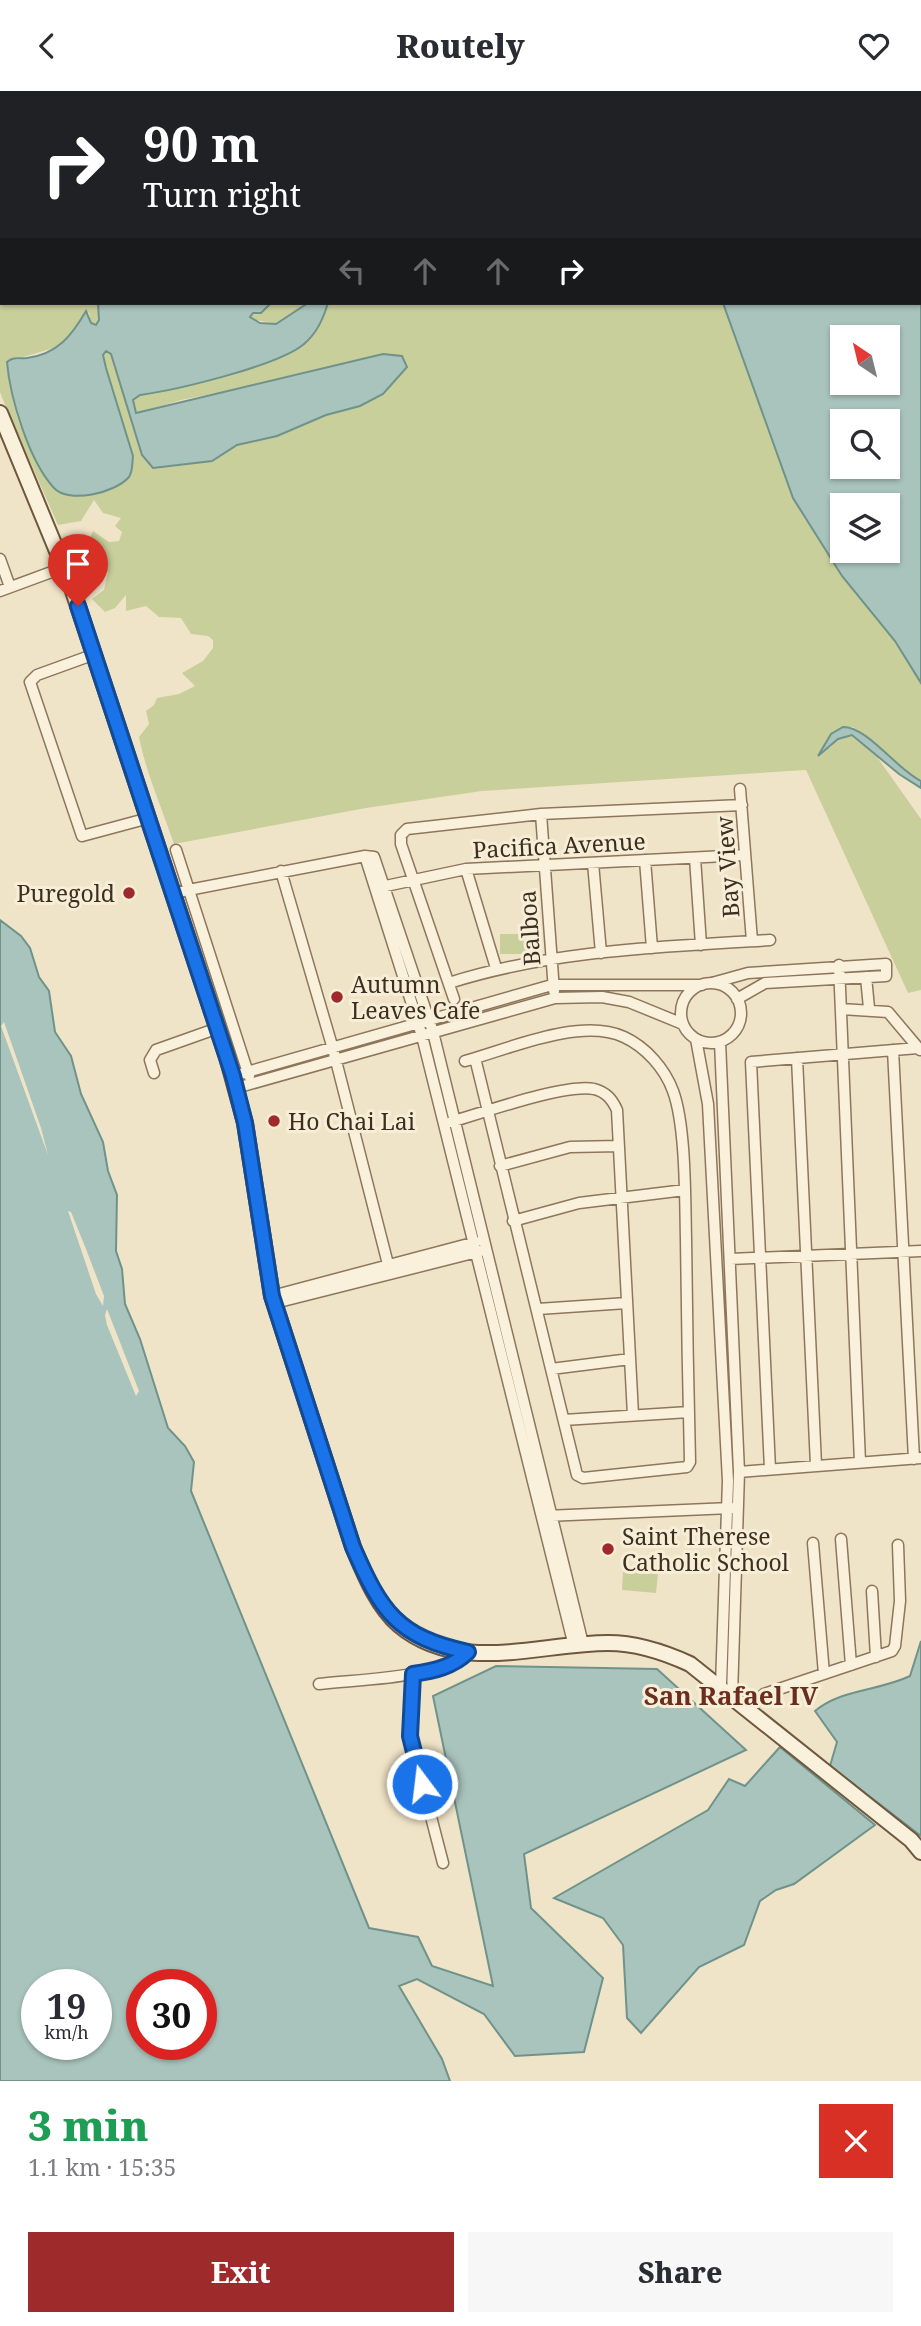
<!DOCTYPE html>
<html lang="en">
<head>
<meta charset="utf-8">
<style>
	body { margin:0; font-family:"Noto Serif",serif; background:#f7f7f7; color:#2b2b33; height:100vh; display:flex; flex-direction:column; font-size:26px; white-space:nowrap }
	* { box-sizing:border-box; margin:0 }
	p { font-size:23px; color:#7c7c81 }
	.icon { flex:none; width:38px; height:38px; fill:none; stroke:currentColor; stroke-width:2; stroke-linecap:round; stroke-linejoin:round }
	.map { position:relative; height:1990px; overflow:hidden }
	.side { display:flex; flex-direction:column; background:#fff; flex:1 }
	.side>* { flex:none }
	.hud { position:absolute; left:0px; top:0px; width:922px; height:214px; box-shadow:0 2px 5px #0004; background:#202124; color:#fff; overflow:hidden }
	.needle { width:46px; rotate:325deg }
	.tools { position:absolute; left:830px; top:234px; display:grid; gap:14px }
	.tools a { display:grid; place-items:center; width:70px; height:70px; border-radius:0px; background:#fff; box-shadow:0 2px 5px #0004; font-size:35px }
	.speed { position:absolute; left:21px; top:1878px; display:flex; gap:14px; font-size:35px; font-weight:700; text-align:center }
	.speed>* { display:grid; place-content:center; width:91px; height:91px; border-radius:50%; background:#fff; box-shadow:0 2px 5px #0004; line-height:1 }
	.speed small { font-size:18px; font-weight:400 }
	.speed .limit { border:10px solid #d22; background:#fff; color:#111 }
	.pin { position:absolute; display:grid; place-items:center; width:60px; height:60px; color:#fff; margin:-72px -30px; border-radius:50% 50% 50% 0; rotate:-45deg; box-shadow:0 0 7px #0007 }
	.pin .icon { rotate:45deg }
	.me { position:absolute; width:77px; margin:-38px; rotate:345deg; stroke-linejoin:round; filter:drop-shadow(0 0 5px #0008) }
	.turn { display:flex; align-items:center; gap:24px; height:147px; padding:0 28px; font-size:32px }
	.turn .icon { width:91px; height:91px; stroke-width:2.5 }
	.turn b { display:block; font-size:49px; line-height:60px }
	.lanes { display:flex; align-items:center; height:66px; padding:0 28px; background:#0003; justify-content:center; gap:35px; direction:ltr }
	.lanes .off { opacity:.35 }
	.round { display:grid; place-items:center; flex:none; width:74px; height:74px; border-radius:0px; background:#f7f7f7 }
	.overview { display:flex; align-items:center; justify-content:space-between; height:119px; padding:0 28px }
	h1 { font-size:42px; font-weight:800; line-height:52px; color:#1e9e55 }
	.primary-button { display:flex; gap:14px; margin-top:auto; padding:14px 28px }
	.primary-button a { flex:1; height:80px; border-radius:0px; background:#9e2a2b; color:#fff; font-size:28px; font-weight:800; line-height:80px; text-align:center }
	.primary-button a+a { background:#f7f7f7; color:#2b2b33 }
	header { display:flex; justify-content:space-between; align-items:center; height:91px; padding:0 28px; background:#fff; font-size:32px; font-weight:800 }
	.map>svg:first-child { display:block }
</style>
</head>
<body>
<header><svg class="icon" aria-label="back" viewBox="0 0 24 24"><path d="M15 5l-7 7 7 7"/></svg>Routely<svg class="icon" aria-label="heart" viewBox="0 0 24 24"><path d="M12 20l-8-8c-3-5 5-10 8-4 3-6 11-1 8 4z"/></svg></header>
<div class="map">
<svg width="921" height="1990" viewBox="0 0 921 1990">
	<rect width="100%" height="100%" fill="#f0e4c8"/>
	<!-- green -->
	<path fill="#c9cf9b" d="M0,117L2,212H98L99,229L96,234L91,232L89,221L67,250L57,256L7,271C9,304 21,349 41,375C49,385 59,394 67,404L98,401L125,389L133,365L106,277L103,264L106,260L111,263L142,364L156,377L212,370L237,354L277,345L327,324L360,315L383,303L407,277V273L313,279L274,291L181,309L139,322L134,318L133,309L140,304L240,280L287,263L302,255L322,231L328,212H723L793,407L842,485L895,550L921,592V690L900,678L853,636L836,639L824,653L830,657L838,648L852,643L875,663L921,728V899L908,902L806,679L482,700L366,717L174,753C162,717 146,682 139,646L149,633L146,620L154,614L157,607L179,603L195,595L182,582L203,570L213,557V549L208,545L191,543L181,527L159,526L146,515L126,520V504L115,517L105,521L92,508L104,499L108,481L97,478L75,480L69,465L88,452L93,440L109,451L119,450L122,441L115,435L121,427L103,422L94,409L81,430L58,434L3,309L0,301Z
		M271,212H308L276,233L252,228L251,223L261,222Z
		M500,843H532V863H500Z
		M623,1481L658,1483L656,1502L622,1499Z"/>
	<!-- water -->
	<path fill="#a9c4bc" stroke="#6f938a" stroke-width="2" fill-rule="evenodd" d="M542,0H921V592L895,550L842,485L793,407L723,212H920V2ZM842,247H887V292H842ZM842,331H887V376H842ZM842,415H887V460H842Z
		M98,212H271L261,222H253L250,226L260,232L276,233L308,212H328C323,228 317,242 304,253C278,275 176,299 140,304L133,309L136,322L383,263L402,265L407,276L383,303L360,315L326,324L277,345L237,354L212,370L153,377L142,364L111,263L106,260L103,264L106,277L133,365C132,373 133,380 129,386C115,402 69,413 54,397C29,370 10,307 7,271C14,265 19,268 27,267C58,263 72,244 86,220L91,232L96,234L99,229Z
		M843,636C868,636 896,678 921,690V697L899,683L852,644L838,648L818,665L831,643Z
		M0,829L21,845L30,857L39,886L49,900L55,941L71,965L81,1003L103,1051L108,1080L117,1104L116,1160L122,1178L125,1213L140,1248L168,1337L185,1355L194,1371L191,1400L369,1837L418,1846L432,1875L493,1895L433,1605L496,1575L657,1578L746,1659L524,1763L531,1817L603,1887L584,1961L515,1965L484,1923L417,1888L399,1895L442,1968L450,1990H0ZM37,1894H96V1953H37ZM142,1894H201V1953H142Z
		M921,1550V1745L830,1675L837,1651L815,1620C841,1598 879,1600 910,1585Z
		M780,1656L875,1734L794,1793L776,1799L760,1810L744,1854L699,1876L641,1942L627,1927L623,1854L603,1827L554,1807L708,1719L729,1688L745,1695Z"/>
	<!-- pier -->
	<path fill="#f0e4c8" d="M4,931L41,1037L48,1064L1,935Z
		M68,1120L71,1121L86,1158L104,1205L103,1215L96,1203Z
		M107,1218L139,1300L136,1305L107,1234L105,1224Z"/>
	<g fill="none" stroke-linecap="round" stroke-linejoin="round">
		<defs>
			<path id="minor" d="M0,468L10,496
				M0,500L65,476
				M95,563L37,584L30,591L82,745L149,727
				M740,698L752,850
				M541,723L554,900
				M176,759L249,985
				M365,765L422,945L574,1555
				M695,767L701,854
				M645,769L652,857
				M593,772L601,862
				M466,778L496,877
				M281,780L333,958L390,1181
				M381,796L466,778L745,764
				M173,802L365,765L374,766L433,941L583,1553
				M839,874L860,1371
				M866,886L869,917
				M449,892C553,859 661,856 770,849
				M712,892L748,882L886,873V885L765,892L737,908
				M681 922a30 30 0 1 1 60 0a30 30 0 1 1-60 0Z
				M454,908L401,753V744L407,738L541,723L742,714
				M841,918L888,921L920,959
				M696,948L708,1013L728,1390L721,1595
				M720,951L739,1381L732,1605
				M893,959L914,1368
				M797,967L816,1374
				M465,970C509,958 580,926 624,946C646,956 665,978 673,1000C686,1035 685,1109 686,1148C687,1222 688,1297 690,1371L687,1376L583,1387L577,1384L475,967
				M154,982L150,969L156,959L218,937
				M233,985L552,894H702
				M236,997L555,907L602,906L629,911L683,933
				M451,1031C482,1022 566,992 594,998C606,1001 612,1008 617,1019L633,1324
				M500,1075L570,1056L619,1055
				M513,1130L579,1112L685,1099
				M730,1168L921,1160
				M272,1205L476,1151
				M275,1212L481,1160
				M538,1218L627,1212
				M551,1278L630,1268
				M564,1329L689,1321
				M770,1378L751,971L918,957
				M739,1381L921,1367
				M546,1425L731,1417
				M841,1448L851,1574
				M813,1452L824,1583
				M872,1500L876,1566
				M413,1583L410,1645L443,1772
				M319,1593C358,1588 441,1588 468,1561
				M749,1618L764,1603L892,1560L895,1555L900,1510L898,1454"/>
			<path id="secondary" d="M0,322L71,494L227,966L245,1032L272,1205L353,1456C364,1482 377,1515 399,1534C458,1584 540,1552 608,1552C636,1552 664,1561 690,1573L911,1749L921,1761"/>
		</defs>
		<!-- minor casing -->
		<use href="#minor" stroke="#8d765c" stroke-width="13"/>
		<!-- secondary casing -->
		<use href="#secondary" stroke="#6f573f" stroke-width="18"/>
		<!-- minor -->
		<use href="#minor" stroke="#faf1dc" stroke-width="10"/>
		<!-- secondary -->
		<use href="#secondary" stroke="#faf1dc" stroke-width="14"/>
	</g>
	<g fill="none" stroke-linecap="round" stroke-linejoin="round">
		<defs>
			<path id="route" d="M78,515L233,985L245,1032L272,1205L353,1456C381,1520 397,1546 468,1561C453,1576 433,1580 413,1583L410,1645L422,1693"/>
		</defs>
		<!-- route casing -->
		<use href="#route" stroke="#114b97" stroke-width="18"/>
		<!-- route -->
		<use href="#route" stroke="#1a73e8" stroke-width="12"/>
	</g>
	<!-- markers -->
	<g fill="#9e2a2b" stroke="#f7eed8" stroke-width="2.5">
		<circle cx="129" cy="802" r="7"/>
		<circle cx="337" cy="906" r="7"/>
		<circle cx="274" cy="1030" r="7"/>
		<circle cx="608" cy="1458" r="7"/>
	</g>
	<g text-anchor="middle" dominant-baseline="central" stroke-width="6" stroke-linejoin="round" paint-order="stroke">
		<!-- street labels -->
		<g font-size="23" fill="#3d2e20" stroke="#f7eed8">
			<text transform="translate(559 754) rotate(-3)">Pacifica Avenue</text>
			<text transform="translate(727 776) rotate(-94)">Bay View</text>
			<text transform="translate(529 837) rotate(-94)">Balboa</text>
		</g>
		<!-- poi labels -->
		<g font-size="23" fill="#3d2e20" stroke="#f7eed8" text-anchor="start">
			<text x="115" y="802" text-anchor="end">Puregold</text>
			<text x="351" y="893">Autumn<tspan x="351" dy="26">Leaves Cafe</tspan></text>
			<text x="288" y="1030">Ho Chai Lai</text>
			<text x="622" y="1445">Saint Therese<tspan x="622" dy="26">Catholic School</tspan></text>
		</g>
		<!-- quarter labels -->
		<g font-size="26" font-weight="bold" fill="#6b2e1e" stroke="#f7eed8">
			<text x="731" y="1604">San Rafael IV</text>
		</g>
	</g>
</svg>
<div class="tools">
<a><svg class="needle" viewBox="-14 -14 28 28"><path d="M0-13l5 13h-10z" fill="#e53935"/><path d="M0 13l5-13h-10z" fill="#7c7c81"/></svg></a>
<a><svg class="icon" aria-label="search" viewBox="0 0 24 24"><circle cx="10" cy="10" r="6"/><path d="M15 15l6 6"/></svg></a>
<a><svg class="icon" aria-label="layers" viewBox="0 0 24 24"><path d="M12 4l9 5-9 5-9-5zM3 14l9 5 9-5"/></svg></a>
</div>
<div class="speed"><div>19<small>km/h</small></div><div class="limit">30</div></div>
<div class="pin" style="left:78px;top:515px;background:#d93025"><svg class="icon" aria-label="arrive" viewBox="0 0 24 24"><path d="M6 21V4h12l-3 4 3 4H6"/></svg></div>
<svg class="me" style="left:422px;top:1693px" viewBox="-20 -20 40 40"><circle r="17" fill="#1a73e8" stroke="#fff" stroke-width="3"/><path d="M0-11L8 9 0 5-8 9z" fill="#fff"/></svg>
<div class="hud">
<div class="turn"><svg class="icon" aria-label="right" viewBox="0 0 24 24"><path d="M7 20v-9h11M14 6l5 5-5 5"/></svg><div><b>90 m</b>Turn right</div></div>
<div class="lanes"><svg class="icon off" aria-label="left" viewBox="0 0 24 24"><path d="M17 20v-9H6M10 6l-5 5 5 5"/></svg><svg class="icon off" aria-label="ahead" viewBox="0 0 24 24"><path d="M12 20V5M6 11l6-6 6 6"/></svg><svg class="icon off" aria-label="ahead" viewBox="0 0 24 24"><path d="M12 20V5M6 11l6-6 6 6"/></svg><svg class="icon" aria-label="right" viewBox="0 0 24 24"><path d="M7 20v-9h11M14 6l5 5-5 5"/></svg></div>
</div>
</div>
<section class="side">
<div class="overview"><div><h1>3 min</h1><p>1.1 km · 15:35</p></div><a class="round" style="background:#d93025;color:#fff"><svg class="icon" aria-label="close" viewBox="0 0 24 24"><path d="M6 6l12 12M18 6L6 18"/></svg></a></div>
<div class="primary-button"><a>Exit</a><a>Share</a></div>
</section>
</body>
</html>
